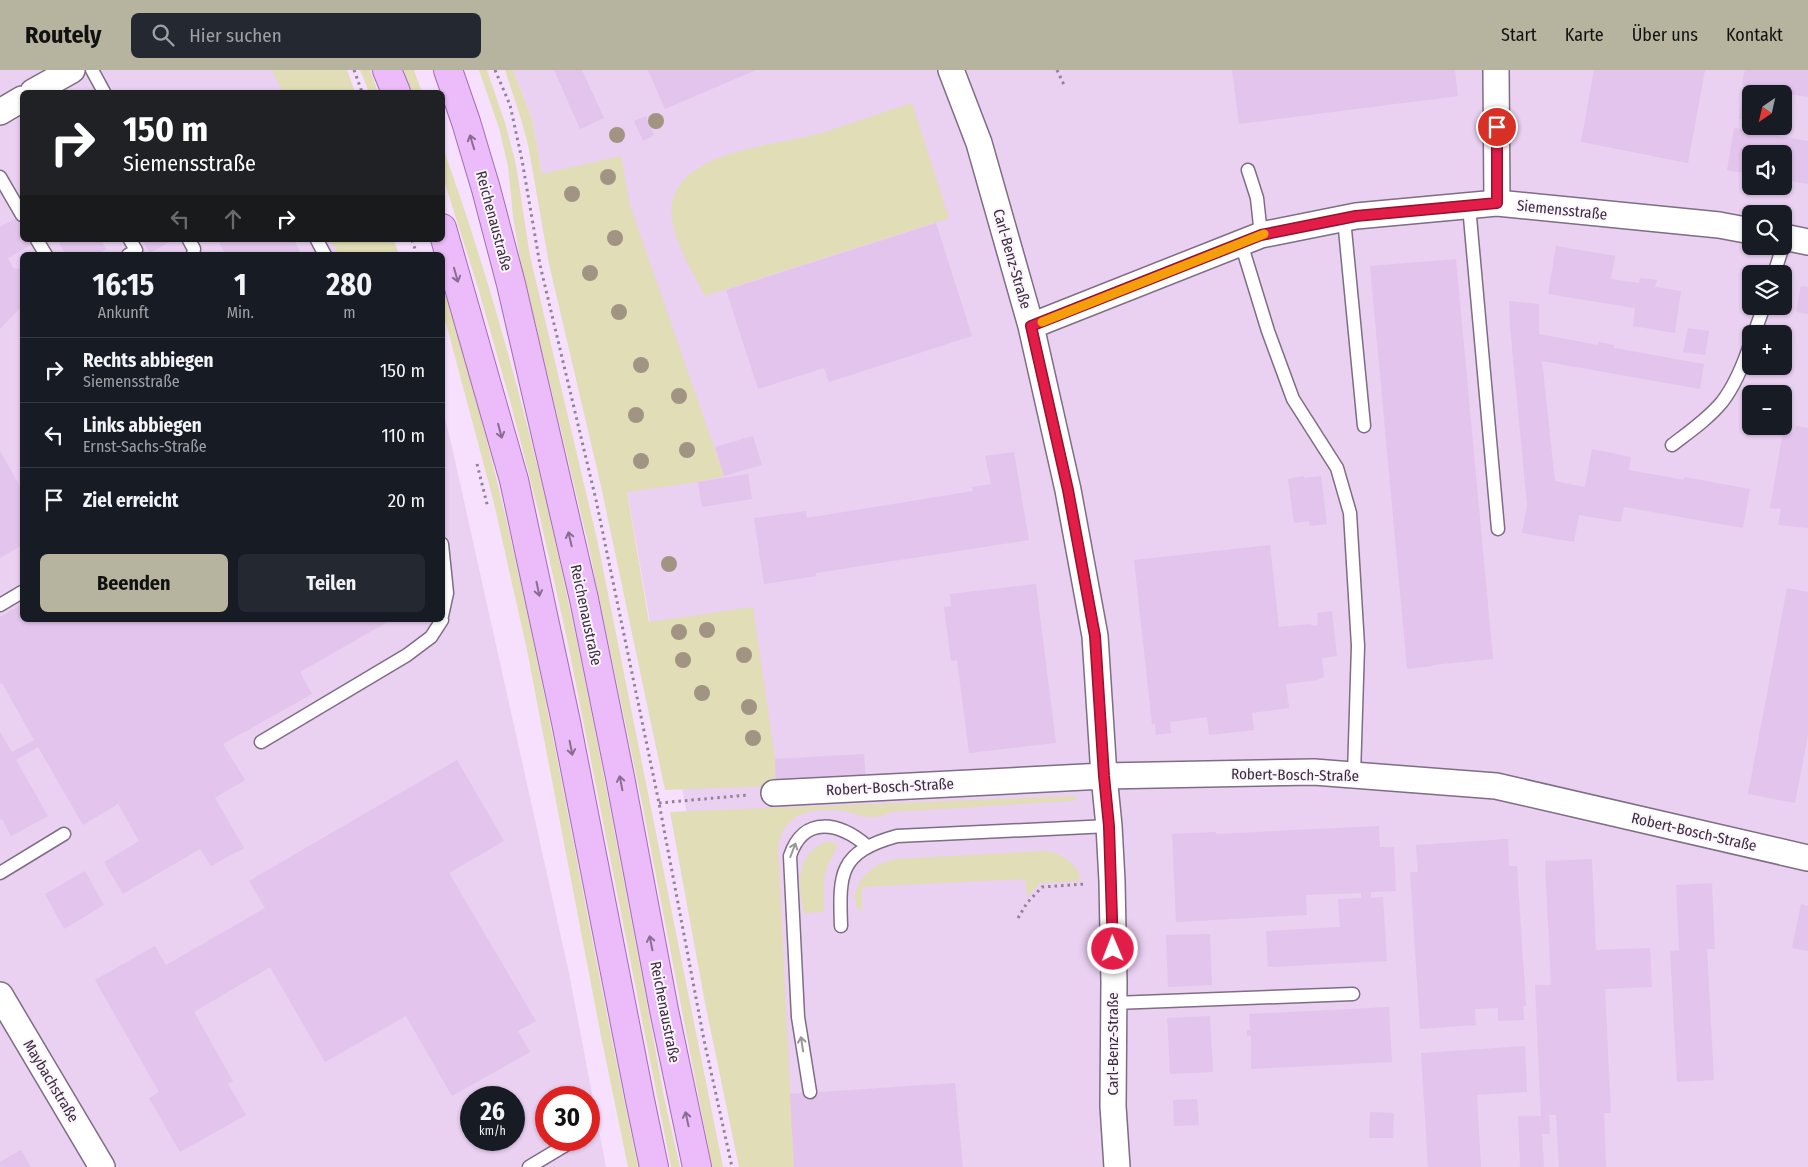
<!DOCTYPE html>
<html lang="de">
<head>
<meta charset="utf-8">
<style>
	body { margin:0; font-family:"Fira Sans Condensed",sans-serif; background:#242831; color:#f1f3f6; height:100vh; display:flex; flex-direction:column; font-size:19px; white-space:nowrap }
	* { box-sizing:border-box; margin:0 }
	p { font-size:16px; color:#9ea1a6 }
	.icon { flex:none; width:28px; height:28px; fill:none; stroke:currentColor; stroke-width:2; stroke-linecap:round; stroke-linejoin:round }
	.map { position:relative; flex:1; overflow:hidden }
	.sheet { position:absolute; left:20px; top:182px; width:425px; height:370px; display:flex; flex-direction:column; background:#171b24; border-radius:8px; box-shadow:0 1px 4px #0004 }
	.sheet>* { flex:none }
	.guide { position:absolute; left:20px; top:20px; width:425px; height:152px; border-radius:8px; box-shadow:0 1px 4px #0004; background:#202124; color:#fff; overflow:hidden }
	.needle { width:32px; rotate:214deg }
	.fabs { position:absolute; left:1742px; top:15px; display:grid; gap:10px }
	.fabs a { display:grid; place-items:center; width:50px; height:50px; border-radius:8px; background:#171b24; box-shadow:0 1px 4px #0004; font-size:25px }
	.speed { position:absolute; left:460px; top:1016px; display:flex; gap:10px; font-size:25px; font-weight:700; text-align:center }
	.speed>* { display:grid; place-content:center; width:65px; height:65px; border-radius:50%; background:#171b24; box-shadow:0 1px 4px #0004; line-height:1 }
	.speed small { font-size:12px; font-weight:400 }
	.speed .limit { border:8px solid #d22; background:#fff; color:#111 }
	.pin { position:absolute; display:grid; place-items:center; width:42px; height:42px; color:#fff; margin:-21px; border:2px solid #fff; border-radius:50%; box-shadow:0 1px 5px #0007 }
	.me { position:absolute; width:55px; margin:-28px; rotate:359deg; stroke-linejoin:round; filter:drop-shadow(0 0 4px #0008) }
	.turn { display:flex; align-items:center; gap:18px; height:105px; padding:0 20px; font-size:22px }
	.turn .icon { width:65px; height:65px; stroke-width:2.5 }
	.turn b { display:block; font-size:35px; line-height:42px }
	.lanes { display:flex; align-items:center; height:48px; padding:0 20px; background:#0003; justify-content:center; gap:25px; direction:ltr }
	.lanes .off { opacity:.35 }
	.eta { display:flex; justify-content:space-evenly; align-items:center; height:85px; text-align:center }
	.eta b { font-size:30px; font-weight:700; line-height:35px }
	.primary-button { display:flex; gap:10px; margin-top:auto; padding:10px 20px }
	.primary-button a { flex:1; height:58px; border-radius:8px; background:#b6b49e; color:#111; font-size:20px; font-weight:700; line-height:58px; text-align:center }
	.primary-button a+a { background:#242831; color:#f1f3f6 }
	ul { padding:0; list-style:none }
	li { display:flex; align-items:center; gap:15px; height:65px; padding:0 20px; border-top:1px solid #363941 }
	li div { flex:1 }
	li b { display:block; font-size:19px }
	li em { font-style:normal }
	header { display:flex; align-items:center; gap:30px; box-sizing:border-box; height:70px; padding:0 25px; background:#b6b49e; color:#111 }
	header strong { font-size:24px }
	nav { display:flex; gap:28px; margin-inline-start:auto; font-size:18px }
	.search { width:350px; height:45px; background:#242831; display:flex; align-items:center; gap:12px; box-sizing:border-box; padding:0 18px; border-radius:8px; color:#9ea1a6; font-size:19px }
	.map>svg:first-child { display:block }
</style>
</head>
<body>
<header>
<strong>Routely</strong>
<div class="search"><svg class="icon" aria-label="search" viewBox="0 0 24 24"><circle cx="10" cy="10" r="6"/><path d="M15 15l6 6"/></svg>Hier suchen</div>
<nav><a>Start</a><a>Karte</a><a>Über uns</a><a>Kontakt</a></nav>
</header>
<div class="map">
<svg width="1808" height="1097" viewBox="0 0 1808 1097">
	<rect width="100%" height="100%" fill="#f6e0fd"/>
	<!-- built -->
	<path fill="#ead0f1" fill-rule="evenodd" d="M0,0H329L338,22H22V170H392L396,185H22V550H442L443,341L450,368L569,903L606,1097H0ZM471,1028H514V1070H471ZM546,1028H589V1070H546Z
		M513,0H1808V1097H756L747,1056L650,552L627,421L542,104L532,49ZM1751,24H1784V56H1751ZM1751,84H1784V116H1751ZM1751,144H1784V176H1751ZM1751,204H1784V236H1751ZM1751,264H1784V296H1751ZM1751,324H1784V356H1751Z"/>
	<!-- green -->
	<path fill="#e1ddb6" d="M272,0H347L355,22H283Z
		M360,0H370L378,22H369Z
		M403,0H414L422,22H412Z
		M479,0H487L506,56L516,95L530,186L597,469L723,1097H712L642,733L587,469L520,189L513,146L508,96L499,58Z
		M505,0H513L532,49L542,104L621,86L630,135L724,406L698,412L627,422L649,552L753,537L775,689L776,716L665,720L601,416L549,194L528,75L521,49Z
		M912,33L949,148L705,226C692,201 668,163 672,134C681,80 773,76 814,65C847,56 879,43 912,33Z
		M443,78C519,289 566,509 608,728C627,828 646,927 664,1027L680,1097H671L568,574L540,447L510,331L479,221L443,107Z
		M331,170H394L399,185H339Z
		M442,214C490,364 523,519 554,673C582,814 608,956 638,1097H628L601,966L527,580L493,429L443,242Z
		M1076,726L1077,729L1069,731L891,742C868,754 859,742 838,740C807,738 782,745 778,779L794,1097H739L705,933L670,742Z
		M826,772H832L838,775L829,792L824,807V842L804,843C797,817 796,783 826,772Z
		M1046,781C1059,783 1071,790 1079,802V811L1040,813L1027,827L1025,809L862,817V840H859C847,823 864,802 880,794C885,792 890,791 895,789Z"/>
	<!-- building -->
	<path fill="#e3c4ec" d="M554,0H582L604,48L580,59Z
		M648,0H756L665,39Z
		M1232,0H1455L1458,26L1239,54Z
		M1594,0H1705L1688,93L1581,72Z
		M1745,0H1808V27L1771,21V24H1751V52L1739,49L1744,16L1742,15Z
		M646,46L654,65L643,71L634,51Z
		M1734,58L1808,71V114L1784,110V84H1751V104L1727,100Z
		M22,145V170H40L8,188L13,198L22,199V236L0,259V157Z
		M936,153L972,266L829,312L824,298L758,319L726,220Z
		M58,170H101L106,179L96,185H66Z
		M142,170H173L150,183Z
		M218,170H294L300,181L297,183L298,185H226Z
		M1556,176L1615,186L1611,209L1639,213L1640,208L1657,210L1655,217L1681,221L1675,263L1633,256L1635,238L1548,224Z
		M1456,189L1493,589L1432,595V596L1407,599L1370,196Z
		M1801,216L1808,217V244L1796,242Z
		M1509,231L1539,234V264L1598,275L1599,272L1614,275V278L1704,294L1700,319L1542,291L1555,411L1585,417L1592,379L1631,387L1629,400L1684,410V407L1750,419L1743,458L1624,437L1621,452L1579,445L1574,472L1522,463L1527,435L1510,256Z
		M1688,258L1709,261L1705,285L1683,282Z
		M1796,356L1808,358V458L1778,455L1781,439L1770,438L1783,361L1794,363Z
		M753,366L762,395L724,406L715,377Z
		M0,381L22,420V475L0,488Z
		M1014,382L1029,470L854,497L816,503V506L764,514L754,448L806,441L807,448L973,421L972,417L991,414L985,386Z
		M748,404L752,429L702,437L698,412Z
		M1304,406V408L1321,406L1327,454L1310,456L1309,451L1294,453L1288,409Z
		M1270,475L1279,557L1311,554L1312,556L1318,555L1317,543L1332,541L1337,586L1322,588L1324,607L1318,609V610L1286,614L1289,638L1252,643L1254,660L1209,665L1207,647L1170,652L1171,663L1156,665L1155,654H1152L1134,490Z
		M1036,514L1056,673L969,683L957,590L951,591L944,537L951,536L950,524Z
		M1787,518L1808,522V665L1795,733L1748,724Z
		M22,534V550H391L300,602L312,624L223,674L245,710L215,728L244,778L211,796L200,779L123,824L104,792L139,771L118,734L83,755L38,677L16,690L48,746L11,766L2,749L0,750V662L12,682L34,670L2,613L0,614V547Z
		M864,684L866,710L776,714L775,689Z
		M457,690L504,771L449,803L536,951L518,961L530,982L452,1026L406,946L325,992L270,897L194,942L233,1011L228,1014L246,1045L180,1082L149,1028L159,1022L95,910L155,876L166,895L265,838L249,811Z
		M1379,756L1380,777H1394L1396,821L1371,822V828L1383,827L1387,891L1268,897L1266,861L1340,857L1338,829L1361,828V823L1306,825L1307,845L1176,852L1172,764L1216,762V764Z
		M1508,769L1509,796H1517L1526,936H1523L1524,950L1498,951V938L1475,939L1476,955L1420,959L1410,802H1418L1416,775Z
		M1592,789L1596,880L1650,878L1652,917L1605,919L1611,1043H1604L1606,1097H1559L1556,1045H1549L1550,1064H1542L1544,1097H1520L1518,1046H1541L1535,915H1551L1545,791Z
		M85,801L104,835L64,859L45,824Z
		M1712,813L1715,879H1707L1714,1010L1677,1012L1670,881L1679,880L1676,815Z
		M1801,834L1808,836V881L1792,878Z
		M1210,864L1212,915L1168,917L1166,865Z
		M1389,937L1392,992L1251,999V966H1247V960H1250L1249,944Z
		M1210,946L1213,1002L1170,1004L1167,948Z
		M1525,976L1527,1022L1477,1025L1481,1097H1428L1421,983Z
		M955,1013L963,1097H794L790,1024Z
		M1197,1029L1199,1055L1174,1056L1173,1030Z
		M1370,1042L1394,1043L1393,1068H1369Z
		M21,1080L31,1097H0V1092Z"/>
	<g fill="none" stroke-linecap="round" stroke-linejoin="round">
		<defs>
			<path id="service" d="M92,0L104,22
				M1248,100L1257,128L1261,165
				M0,107L22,145
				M1469,136L1498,459
				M1344,149L1364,356
				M37,170L46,185
				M189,170L194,179L193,185
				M317,170L325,185
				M1241,173L1268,261L1293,329L1337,398L1350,443L1358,576L1354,705
				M128,185L136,180L130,170
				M1774,204L1783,176
				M1754,264L1764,236
				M1672,375C1689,362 1708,349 1722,332C1736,314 1744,293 1751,272
				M442,474L447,523L442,546
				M0,535L22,522
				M261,672L407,585L431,567L442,550
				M0,803L64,764
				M841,856C839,803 839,782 897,766L1109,756
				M1114,933L1353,924
				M810,1022L798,947L790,786C804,744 840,753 867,776
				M529,1097L574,1070"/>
			<path id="minor" d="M951,0L979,73L1031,256L1068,420L1095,566L1104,706L1109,756L1112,811L1114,913L1113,1036L1117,1097
				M1496,0L1497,133
				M33,22L72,0
				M0,42L22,29
				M1784,167L1808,172
				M1031,256L1261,165L1356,146L1497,133L1719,155L1751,161
				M774,723L1104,706L1314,702L1496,716L1808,788
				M0,925L102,1097"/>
			<path id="primary" d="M387,0L396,22
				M448,0L466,52L486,119L511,214L584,529L620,707L664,940L697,1097
				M442,158L514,410L566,652L640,1030L654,1097"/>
		</defs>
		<!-- service casing -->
		<use href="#service" stroke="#7f6c85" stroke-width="15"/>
		<!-- minor casing -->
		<use href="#minor" stroke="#7f6c85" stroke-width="28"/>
		<!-- primary casing -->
		<use href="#primary" stroke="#a46cb4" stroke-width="30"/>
		<!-- path -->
		<path stroke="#918296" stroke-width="3" stroke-dasharray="2.5 4" stroke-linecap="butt" d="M354,0L362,22
			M495,0L510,35L522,90L540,195L596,430L659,733L704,970L732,1097
			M1057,0L1065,17
			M412,170L417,185
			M477,394L488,438
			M659,733L748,725
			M1018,848L1027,833L1042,817L1085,814"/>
		<!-- service -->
		<use href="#service" stroke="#fff" stroke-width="12"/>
		<!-- minor -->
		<use href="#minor" stroke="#fff" stroke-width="25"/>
		<!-- primary -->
		<use href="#primary" stroke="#ecbbfa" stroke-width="28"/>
	</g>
	<!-- trees -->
	<g fill="#a19482">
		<circle cx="656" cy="51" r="8"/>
		<circle cx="617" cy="65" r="8"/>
		<circle cx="608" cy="107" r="8"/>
		<circle cx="572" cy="124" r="8"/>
		<circle cx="615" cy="168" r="8"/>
		<circle cx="590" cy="203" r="8"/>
		<circle cx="619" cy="242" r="8"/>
		<circle cx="641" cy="295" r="8"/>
		<circle cx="679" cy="326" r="8"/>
		<circle cx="636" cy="345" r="8"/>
		<circle cx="687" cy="380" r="8"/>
		<circle cx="641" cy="391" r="8"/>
		<circle cx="669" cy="494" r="8"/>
		<circle cx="707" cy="560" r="8"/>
		<circle cx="679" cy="562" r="8"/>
		<circle cx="744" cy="585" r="8"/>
		<circle cx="683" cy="590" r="8"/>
		<circle cx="702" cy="623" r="8"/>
		<circle cx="749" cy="637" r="8"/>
		<circle cx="753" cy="668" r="8"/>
	</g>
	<!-- one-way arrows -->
	<defs><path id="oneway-shaft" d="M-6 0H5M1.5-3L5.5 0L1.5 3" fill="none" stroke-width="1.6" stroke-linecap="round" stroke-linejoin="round" transform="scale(1.25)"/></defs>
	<g stroke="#886d90">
		<use href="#oneway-shaft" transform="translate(472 72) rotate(-107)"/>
		<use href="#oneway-shaft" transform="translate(456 205) rotate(74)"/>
		<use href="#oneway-shaft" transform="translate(500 361) rotate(75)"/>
		<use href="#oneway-shaft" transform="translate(570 469) rotate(-103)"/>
		<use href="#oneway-shaft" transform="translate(538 519) rotate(78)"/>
		<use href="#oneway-shaft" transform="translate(571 678) rotate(79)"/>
		<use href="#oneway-shaft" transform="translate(621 713) rotate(-101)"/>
		<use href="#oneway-shaft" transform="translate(651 873) rotate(-101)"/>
		<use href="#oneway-shaft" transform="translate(687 1049) rotate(-102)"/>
	</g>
	<g stroke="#9a969c">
		<use href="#oneway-shaft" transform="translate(793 780) rotate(-69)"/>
		<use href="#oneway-shaft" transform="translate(802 974) rotate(-99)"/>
	</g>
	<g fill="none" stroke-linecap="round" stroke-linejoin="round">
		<defs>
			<path id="route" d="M1113,879L1109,756L1104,706L1095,566L1068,420L1031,256L1261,165L1356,146L1497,133V57"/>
		</defs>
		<!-- route casing -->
		<use href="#route" stroke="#92132f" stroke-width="12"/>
		<!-- route -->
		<use href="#route" stroke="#e11d48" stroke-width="9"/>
		<!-- slow -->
		<path stroke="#f59e0b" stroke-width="9" d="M1042,252L1264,164"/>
	</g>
	<g text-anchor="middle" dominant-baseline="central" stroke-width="4" stroke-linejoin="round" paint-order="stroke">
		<!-- street labels -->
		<g font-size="15" fill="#362e39" stroke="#fcf3fe">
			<text transform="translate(1562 140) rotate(6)">Siemensstraße</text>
			<text transform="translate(494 151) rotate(75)">Reichenaustraße</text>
			<text transform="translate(1012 189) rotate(74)">Carl-Benz-Straße</text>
			<text transform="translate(586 545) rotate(78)">Reichenaustraße</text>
			<text transform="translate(1295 705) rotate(1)">Robert-Bosch-Straße</text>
			<text transform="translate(890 717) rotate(-3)">Robert-Bosch-Straße</text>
			<text transform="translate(1694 762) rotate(13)">Robert-Bosch-Straße</text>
			<text transform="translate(665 942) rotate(79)">Reichenaustraße</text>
			<text transform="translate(1113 974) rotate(-90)">Carl-Benz-Straße</text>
			<text transform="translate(51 1011) rotate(59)">Maybachstraße</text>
		</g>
	</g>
</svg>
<div class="fabs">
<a><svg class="needle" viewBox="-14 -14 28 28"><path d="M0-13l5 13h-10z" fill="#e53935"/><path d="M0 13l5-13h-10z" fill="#9ea1a6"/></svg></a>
<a><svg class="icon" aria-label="sound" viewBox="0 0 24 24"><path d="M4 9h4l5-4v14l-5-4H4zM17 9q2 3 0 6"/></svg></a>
<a><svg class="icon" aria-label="search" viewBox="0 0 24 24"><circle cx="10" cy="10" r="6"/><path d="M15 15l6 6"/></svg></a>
<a><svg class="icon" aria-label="layers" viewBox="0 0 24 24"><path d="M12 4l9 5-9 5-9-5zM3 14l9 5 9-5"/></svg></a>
<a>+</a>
<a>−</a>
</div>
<div class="speed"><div>26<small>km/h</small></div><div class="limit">30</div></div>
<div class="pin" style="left:1497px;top:57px;background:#d93025"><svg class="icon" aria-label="arrive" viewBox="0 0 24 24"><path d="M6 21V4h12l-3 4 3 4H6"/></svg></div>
<svg class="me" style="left:1113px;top:879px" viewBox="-20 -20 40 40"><circle r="17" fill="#e11d48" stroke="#fff" stroke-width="3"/><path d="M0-11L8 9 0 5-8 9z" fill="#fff"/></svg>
<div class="guide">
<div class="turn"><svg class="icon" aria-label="right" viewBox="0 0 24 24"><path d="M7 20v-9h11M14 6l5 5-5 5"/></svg><div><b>150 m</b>Siemensstraße</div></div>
<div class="lanes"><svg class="icon off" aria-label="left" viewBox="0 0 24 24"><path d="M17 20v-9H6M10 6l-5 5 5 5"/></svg><svg class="icon off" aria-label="ahead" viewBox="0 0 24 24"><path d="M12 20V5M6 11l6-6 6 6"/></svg><svg class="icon" aria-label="right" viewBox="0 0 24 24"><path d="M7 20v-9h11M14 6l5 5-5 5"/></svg></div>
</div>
<section class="sheet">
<div class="eta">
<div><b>16:15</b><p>Ankunft</p></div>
<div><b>1</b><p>Min.</p></div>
<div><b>280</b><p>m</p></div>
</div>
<ul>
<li><svg class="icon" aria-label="right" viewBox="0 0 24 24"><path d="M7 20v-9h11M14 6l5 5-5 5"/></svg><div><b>Rechts abbiegen</b><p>Siemensstraße</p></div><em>150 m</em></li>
<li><svg class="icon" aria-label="left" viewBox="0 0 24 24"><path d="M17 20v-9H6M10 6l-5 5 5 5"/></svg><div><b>Links abbiegen</b><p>Ernst-Sachs-Straße</p></div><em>110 m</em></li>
<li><svg class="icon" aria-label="arrive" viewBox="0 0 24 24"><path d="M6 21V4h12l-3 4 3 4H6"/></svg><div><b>Ziel erreicht</b></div><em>20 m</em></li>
</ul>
<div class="primary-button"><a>Beenden</a><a>Teilen</a></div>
</section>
</div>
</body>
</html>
